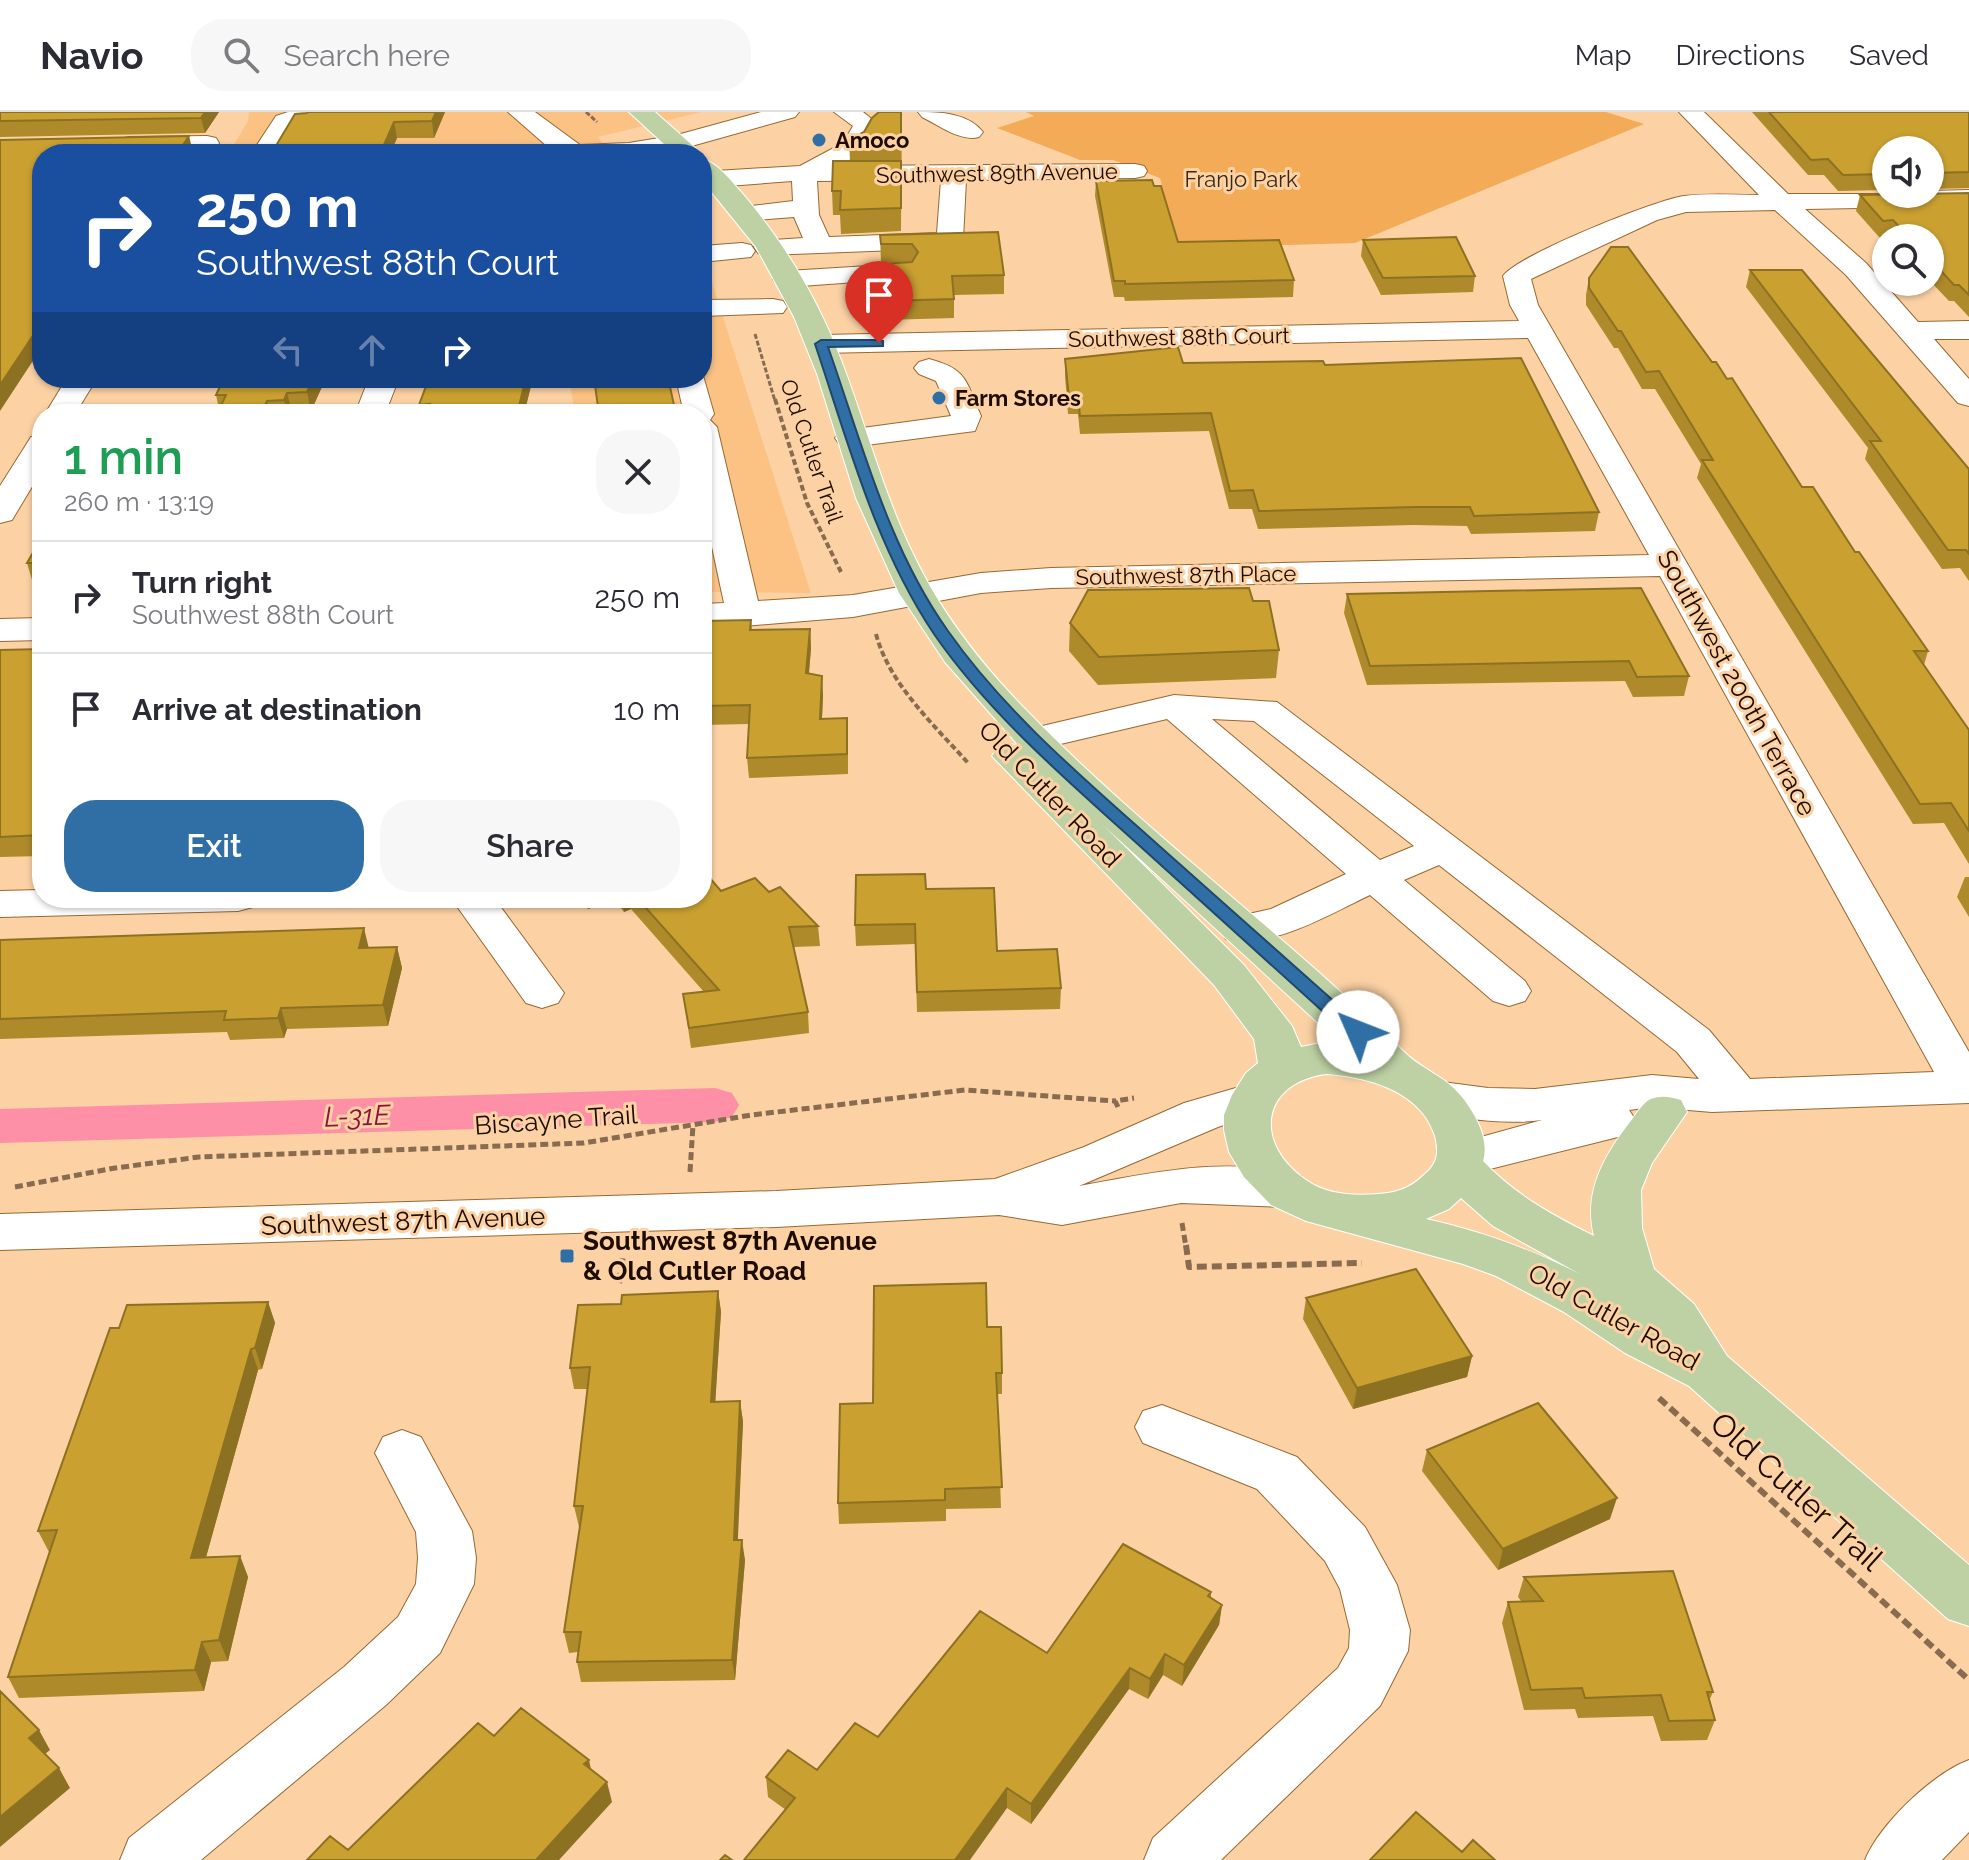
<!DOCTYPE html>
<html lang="en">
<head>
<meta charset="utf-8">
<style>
	body { margin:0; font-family:Raleway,sans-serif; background:#f7f7f7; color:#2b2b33; height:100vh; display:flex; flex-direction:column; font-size:30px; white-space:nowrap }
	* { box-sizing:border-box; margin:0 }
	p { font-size:26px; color:#7c7c81 }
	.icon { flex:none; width:44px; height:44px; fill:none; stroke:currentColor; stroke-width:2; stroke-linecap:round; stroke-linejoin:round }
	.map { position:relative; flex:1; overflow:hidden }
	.side { position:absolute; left:32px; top:292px; width:680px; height:504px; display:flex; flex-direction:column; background:#fff; border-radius:32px; box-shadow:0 2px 6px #0004 }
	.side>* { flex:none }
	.guide { position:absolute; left:32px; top:32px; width:680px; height:244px; border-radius:32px; box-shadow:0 2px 6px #0004; background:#1a4fa0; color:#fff; overflow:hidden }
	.fabs { position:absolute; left:1872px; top:24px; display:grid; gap:16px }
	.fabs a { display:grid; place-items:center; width:72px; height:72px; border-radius:50%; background:#fff; box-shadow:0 2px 6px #0004; font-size:40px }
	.pin { position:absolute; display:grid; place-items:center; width:68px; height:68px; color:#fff; margin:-82px -34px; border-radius:50% 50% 50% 0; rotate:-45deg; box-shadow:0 0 8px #0007 }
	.pin .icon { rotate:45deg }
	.me { position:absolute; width:88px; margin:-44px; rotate:314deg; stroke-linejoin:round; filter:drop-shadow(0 0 6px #0008) }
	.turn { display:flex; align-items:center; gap:28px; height:168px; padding:0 32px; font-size:36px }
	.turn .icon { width:104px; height:104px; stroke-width:2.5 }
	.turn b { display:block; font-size:56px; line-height:68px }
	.lanes { display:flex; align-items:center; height:76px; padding:0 32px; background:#0003; justify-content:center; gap:40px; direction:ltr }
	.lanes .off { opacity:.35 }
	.round { display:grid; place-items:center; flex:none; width:84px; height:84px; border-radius:32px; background:#f7f7f7 }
	.summary { display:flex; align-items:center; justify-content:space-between; height:136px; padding:0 32px }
	h1 { font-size:48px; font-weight:600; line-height:60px; color:#1e9e55 }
	.primary-button { display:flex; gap:16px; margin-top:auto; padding:16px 32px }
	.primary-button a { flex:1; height:92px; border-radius:32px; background:#306fa6; color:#fff; font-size:32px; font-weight:600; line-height:92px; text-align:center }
	.primary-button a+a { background:#f7f7f7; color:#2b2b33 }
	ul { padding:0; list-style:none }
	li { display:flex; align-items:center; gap:24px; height:112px; padding:0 32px; border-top:2px solid #e1e1e2 }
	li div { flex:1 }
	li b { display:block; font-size:30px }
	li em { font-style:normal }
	header { display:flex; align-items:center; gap:48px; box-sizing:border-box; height:112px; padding:0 40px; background:#fff; border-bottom:2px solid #e1e1e2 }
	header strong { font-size:38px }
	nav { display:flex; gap:44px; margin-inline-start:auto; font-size:28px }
	.search { width:560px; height:72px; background:#f7f7f7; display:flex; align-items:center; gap:20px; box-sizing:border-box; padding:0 28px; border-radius:32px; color:#7c7c81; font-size:30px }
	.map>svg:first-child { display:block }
</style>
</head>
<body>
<header>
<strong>Navio</strong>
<div class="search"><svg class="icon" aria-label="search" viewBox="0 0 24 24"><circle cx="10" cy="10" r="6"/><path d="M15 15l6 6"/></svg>Search here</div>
<nav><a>Map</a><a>Directions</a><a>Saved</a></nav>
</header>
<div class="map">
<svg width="1969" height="1748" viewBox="0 0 1969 1748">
	<rect width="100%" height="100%" fill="#fcd2a5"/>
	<!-- built -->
	<path fill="#fcc284" d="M249,0H702L598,25L613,42H228L248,9Z
		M702,150L708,158L811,481L702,480V302H575L569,266H702Z"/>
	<!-- green -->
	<path fill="#f3ab58" d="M1026,0H1606L1644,12L1355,131L1178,136L1160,66L1113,48H1080L997,16L1034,4Z"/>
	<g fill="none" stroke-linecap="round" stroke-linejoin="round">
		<!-- canal -->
		<path fill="#fd90a6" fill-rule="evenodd" d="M715,976L732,981L739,993L732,1005L715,1010L0,1031V997Z"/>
		<defs>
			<path id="minor" d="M288,0H324L320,5L293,14L275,42H251L276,4Z
				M508,0H535L580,33L629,31L677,23L761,0H799L795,5L688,35L650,42H424L427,37L436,35H548Z
				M834,0H863L878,12L862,41L838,54L1135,52L1144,54L1147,59L1144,64L1135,66L966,68L963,128L959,134L950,136L767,143L758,141L754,135L758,129L803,126L794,105L743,109L734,106L730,101L734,96L793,89L792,69L715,75L706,72L702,67L706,62L715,59L800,54L843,31L853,14ZM941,68L937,121L829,125L819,103L817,69Z
				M918,0C941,0 968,1 983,20L979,25C960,30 939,13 922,5Z
				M1679,0H1704L1788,82H1930V79L1969,78V94L1805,97L1866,151L1918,210L1969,209V227H1934L1969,267V294L1958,291L1846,163L1775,98L1686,100L1657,108L1531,167L1538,193L1969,940V991L1712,1000L1652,995L1629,998L1637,1010L1630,1022L1462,1064L1445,1059L1438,1047L1445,1035L1542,1008C1503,1013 1456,1007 1419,996L1412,985L1419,974L1435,969L1488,976L1535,977L1652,963L1699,967L1677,940L1439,753L1404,768L1525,869L1531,879L1525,889L1509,894L1493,889L1370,783C1330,802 1271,838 1226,827L1220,817L1226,807L1271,797L1346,762L1167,607L1035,638L1021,635L1016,627L1021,619L1174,583L1277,590L1709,918L1750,967L1934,960L1660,464L1051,476L981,481L853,505L744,514H702V492L724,491L702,388V302H684L676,266H702V260L714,302L710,308L717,315L758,489L853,483L981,461L1051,456L1649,443L1528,226L821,241L811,238L807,232L811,226L821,223L1519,209L1510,193L1503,164C1518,143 1655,88 1684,84C1708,81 1734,83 1759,83ZM1212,607L1254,609L1414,734L1380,748Z
				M207,24L216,26L219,31L216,36L129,39L120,37L117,32L120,27L129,25Z
				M742,131L751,133L755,139L751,145L702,150V134Z
				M902,152L912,154L916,160L912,166L787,175L777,173L773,167L777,161L787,159Z
				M773,187L783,189L787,195L783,201L702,204V188Z
				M929,247C968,257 966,270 981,304L975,319L851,335L840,333L835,326L840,319L951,304L936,269L919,262L914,256L919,250Z
				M67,266H97L75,302H45Z
				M369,266H399L385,302H355Z
				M42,323V358L12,408L0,411V374L31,325Z
				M42,506V528L0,529V507Z
				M42,778V786H259L253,795L238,799L0,805V779Z
				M451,786H494L564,881L558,891L542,896L526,891Z
				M1253,971L1269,976L1276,987L1269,998L1218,1015L1079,1074C1152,1061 1229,1043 1301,1064L1308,1077L1301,1090L1284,1095L1181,1091L1062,1113L999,1103L776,1115L0,1138V1102L776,1079L995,1067L1084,1035L1184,991Z
				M1162,1293L1297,1345L1365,1415L1397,1473L1410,1518L1408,1539L1380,1594L1221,1748H1144L1153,1726L1338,1556L1349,1536L1350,1518L1340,1477L1325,1449L1257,1377L1143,1331L1135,1315L1143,1299Z
				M402,1318L421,1325L472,1419L476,1446L474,1472L440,1541L386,1593L201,1748H120L129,1726L344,1555L398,1505L416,1472L418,1446L416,1420L375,1341L383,1325Z
				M1969,1648V1720L1942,1748H1865C1880,1712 1932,1662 1969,1648Z"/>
			<path id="major" d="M629,0H655L702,42H675Z
				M702,47C718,51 730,68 741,80C783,129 818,187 841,248C866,313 883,381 914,444C942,502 981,552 1025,597C1144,720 1283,820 1404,940C1421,957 1445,964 1461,984C1474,1000 1490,1027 1483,1049C1515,1083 1552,1103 1594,1124C1583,1080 1604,1044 1630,1010C1636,1003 1642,991 1651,987C1662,983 1670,985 1681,988L1687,1000L1652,1051L1641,1078L1642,1116L1654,1157L1694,1192L1727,1244L1969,1453V1514L1948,1507L1689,1274L1625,1241L1564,1200L1496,1164L1463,1152L1306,1109L1271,1093L1244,1065L1229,1040L1224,1018V1003L1232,983L1246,961L1258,951L1254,927L1214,873L992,644L997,636L1011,632L1019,634L945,550L899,481L856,386L817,262L794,205L756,135L702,68ZM1103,713L1341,932L1326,930L1301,935L1292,914L1244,853ZM1326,962C1368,965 1421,979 1435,1024C1439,1040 1438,1051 1425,1062C1415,1072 1403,1079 1388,1081C1361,1084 1330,1085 1306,1068C1253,1032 1260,971 1326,962ZM1461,1086L1493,1114L1580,1162C1530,1137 1481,1119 1426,1107L1449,1097Z"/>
		</defs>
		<!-- minor casing -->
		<use href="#minor" stroke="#986831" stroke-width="2"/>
		<!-- major casing -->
		<use href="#major" stroke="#fff" stroke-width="2"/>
		<!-- path-far3 -->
		<path stroke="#896b50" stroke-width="3" stroke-dasharray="5 2" stroke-linecap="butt" d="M586,0L597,10
			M755,222L775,289"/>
		<!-- path-far2 -->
		<path stroke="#896b50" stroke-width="4" stroke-dasharray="6 3" stroke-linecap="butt" d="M775,287L807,391L841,460
			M876,522C889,572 935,614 969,652"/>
		<!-- path-far1 -->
		<path stroke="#896b50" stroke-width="5" stroke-dasharray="8 4" stroke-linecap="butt" d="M1118,995L1115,989L1134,986
			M690,1060L693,1013
			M15,1075L115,1056L199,1045L584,1031L751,1003L965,978L1115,989
			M1182,1111L1186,1135"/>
		<!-- path -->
		<path stroke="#896b50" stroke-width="6" stroke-dasharray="10 5" stroke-linecap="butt" d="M1186,1133L1189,1155L1362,1151
			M619,1171L623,1143
			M1659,1286L1969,1568"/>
		<!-- minor -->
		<use href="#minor" fill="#fff" fill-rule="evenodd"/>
		<!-- major -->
		<use href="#major" fill="#bed1a4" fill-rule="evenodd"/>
	</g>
	<!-- wall -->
	<path fill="#ae8a2a" d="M0,0H219L205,21L0,25Z
		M308,0H445L434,26H397L390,42H271Z
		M902,0L901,119L841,122L840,103H833L832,79L850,49L849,28Z
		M1752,0H1969V76L1930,77V38H1886V78L1838,79L1824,63H1808Z
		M1096,69L1154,74L1178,130L1294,168L1293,185L1125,189L1124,185H1114L1095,84Z
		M1969,81V205L1954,189H1949L1930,169V126H1890L1889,124L1879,125L1856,99L1860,83Z
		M998,120L1004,163V182L954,183V206L883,208L881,152L903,151L881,150L880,123Z
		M1363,128L1475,164L1473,180L1381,183L1361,144Z
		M1750,158L1969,357V469L1960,456L1942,457L1865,347L1868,336L1746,175Z
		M1589,166L1802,375L1855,440L1928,539L1924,553L1969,618V752L1944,711L1913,712L1697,366L1701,352L1655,277H1642L1618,236H1614L1586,193V183Z
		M1065,247L1183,251L1325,253L1599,400L1595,419L1471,422L1467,414L1413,413L1258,417L1252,397H1229L1209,319L1080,322L1078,302H1068L1065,264Z
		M133,266H326L311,299H292L290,302H217L219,297L216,283L223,268L133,269Z
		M533,266L524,302H421L419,293Z
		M42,425V476L40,471H33L27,451Z
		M1347,482L1689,564L1684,584L1633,585L1625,569L1367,573L1344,501Z
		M1253,489L1279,538L1276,566L1098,573L1069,539L1070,511Z
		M751,508L752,518L810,517L811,536L809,562L823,583L822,607L848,626V662L749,666L747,646L749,612L702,613V509Z
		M42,537V744L0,745V538Z
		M1965,765H1969V805L1957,785Z
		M926,777L997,839L1061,876L1060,897L917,900L915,832L856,834L855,813Z
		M721,779L769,780L818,814L820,834L794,835L808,900L809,921L691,936L683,882L704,880L631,797L624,800L614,787L588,797L580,786H702Z
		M0,828L369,836L397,835L402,856L388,914L287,917L284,926L230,928L227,920L0,927Z
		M718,1179L721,1200L715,1290L740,1289L743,1310L737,1428L745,1448L735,1568L581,1570L577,1550L578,1540L569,1541L564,1520L580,1415H579L574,1394L587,1277H574L570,1256L621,1192Z
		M1306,1186L1472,1244L1467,1265L1353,1297L1303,1207Z
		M268,1190L275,1211L262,1257L258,1258L206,1445L240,1444L248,1465L228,1549L211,1550L204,1579L19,1586L8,1565L50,1440H49L38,1419L119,1216Z
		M987,1215L1002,1261V1282H997L1001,1396L946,1397V1409L839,1412L838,1391L873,1291Z
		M1427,1338L1610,1407L1498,1458L1422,1359Z
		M1524,1465L1713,1580L1709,1589L1715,1608L1707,1628L1661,1629L1653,1604L1578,1606L1575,1597L1524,1598L1502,1511L1508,1490H1522L1518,1485Z
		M1211,1480V1486L1222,1493L1219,1513L1182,1574L1163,1563L1148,1587L1129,1577L1031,1712L1007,1696L786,1698L768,1685L766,1665L817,1658L878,1625L1047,1541Z"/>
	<!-- shaded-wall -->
	<path fill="#8d7122" d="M205,0H219L205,21L201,6Z
		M436,0H445L434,26L432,9Z
		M394,10L397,26L390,42H380Z
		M189,24L193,40L191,42H177Z
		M42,210V235L0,299V273Z
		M314,266H326L311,299L307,280Z
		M526,266H533L524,302H517Z
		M287,281L292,299L290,302H287L284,288Z
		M267,289L270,302H261Z
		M810,517L811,536L807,581L806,561Z
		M822,564L823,583L821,626L820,607Z
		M587,786H614V787L588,797Z
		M622,786H630L631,797L624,800Z
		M364,816L369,837L359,836Z
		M397,835L402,856L388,914L383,893Z
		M281,896L287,917L284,926L278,906Z
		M718,1179L721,1200L714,1311L711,1290Z
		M268,1190L275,1211L262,1257L255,1236Z
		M251,1237L258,1258L200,1467L191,1446Z
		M1472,1244L1467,1265L1353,1297L1357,1276Z
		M740,1289L743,1310L737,1448L734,1428Z
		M1617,1386L1610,1407L1498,1458L1503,1437Z
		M742,1428L745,1448L735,1568L732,1548Z
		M240,1444L248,1465L228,1549L219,1528Z
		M1222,1493L1219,1513L1182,1574L1184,1553Z
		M202,1530L211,1550L204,1579L195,1558Z
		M1165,1542L1163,1563L1148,1587L1150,1567Z
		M1130,1556L1129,1577L1031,1712V1692Z
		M39,1618L50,1638L40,1646L29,1626Z
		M589,1648L593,1667L584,1652Z
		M59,1656L70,1676L0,1735V1705Z
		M607,1670L612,1690L559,1748H536Z
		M1007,1676V1696L970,1748H955Z"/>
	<!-- building -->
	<path fill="#caa131" stroke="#8d7122" stroke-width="2" d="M0,0H205L201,6L0,9Z
		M308,0H436L432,9L394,10L380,42H271L295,2L307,1Z
		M879,0H901V28H849L864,20L872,6Z
		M1769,0H1969V60L1930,61V38H1886V62L1843,63L1828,47L1811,48Z
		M189,24L177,42H42V210L0,273V28Z
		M833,49H901V96L840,98L841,79H832Z
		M1152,68L1154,74H1161L1178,130L1279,128L1294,168L1125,172V169H1114L1096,69Z
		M1969,81V183L1959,173H1954L1930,147V126H1910L1893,108L1883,109L1860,83Z
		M998,120L1004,163L952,164L954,187L882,189L881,152L912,150L918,140L912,132H881L880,123Z
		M1456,125L1475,164L1383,166L1363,128Z
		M1611,135H1628L1712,250H1716L1727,267L1732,266L1802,375H1813L1855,440H1859L1928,539H1914L1969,618V719L1951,691L1920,692L1702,348H1713L1659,259L1646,260L1621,219H1618L1589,176V166Z
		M1750,158H1802L1969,357V442L1966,438H1948L1870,329H1881Z
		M1178,235L1183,251L1323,249L1325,253L1521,246L1599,400L1474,404L1470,395H1416L1259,399L1253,378L1230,379L1211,301L1080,304L1078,285H1069L1065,247Z
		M224,266H314L307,280L287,281L284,288L267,289L261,302H217L226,283H216Z
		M429,266H526L517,302H427L430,292L419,293Z
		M594,266H668L676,302H599Z
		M42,425V451H27Z
		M1249,476L1253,489H1269L1279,538L1099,545L1070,511L1088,478Z
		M1641,476L1689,564L1637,565L1629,549L1370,554L1347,482Z
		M751,508L750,518L810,517L806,561L822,564L820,607L847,606V642L747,646L750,593L702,594V509Z
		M42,537V723L0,725V538Z
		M702,757L721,779L755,766L769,780L780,775L818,814L789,815L808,900L689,916L683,882L719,878L637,786H702Z
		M925,762L926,777L994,776L997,839L1057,837L1061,876L917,880L915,812L855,813L856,763Z
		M364,816L359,836L397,835L383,893L281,896L278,906L224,908L226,899L0,907V828Z
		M1416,1157L1472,1244L1357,1276L1306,1186Z
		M986,1171L987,1215H1001L1002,1261H996L1002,1375L945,1377V1388L838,1391L840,1292L873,1291L874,1174Z
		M718,1179L711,1290L740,1289L734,1428H742L732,1548L577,1550L581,1520H564L583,1394H574L590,1255L570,1256L578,1193L621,1192L622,1183Z
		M268,1190L255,1236L251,1237L191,1446L240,1444L219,1528L202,1530L195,1558L8,1565L57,1418L38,1419L110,1216H119L127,1193Z
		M1538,1291L1617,1386L1503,1437L1427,1338Z
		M1123,1432L1211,1480L1208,1484L1222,1493L1184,1553L1165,1542L1150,1567L1130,1556L1031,1692L1007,1676L955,1748H744L795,1686L766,1665L788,1638L817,1658L855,1611L878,1625L980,1499L1047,1541Z
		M1673,1459L1713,1580H1707L1715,1608L1669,1609L1661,1583L1585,1586L1582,1576L1531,1578L1508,1490L1543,1489L1524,1465Z
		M0,1579L39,1618L29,1626L59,1656L0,1705Z
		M521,1596L589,1648L584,1652L607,1670L536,1748H307L330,1724L348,1738L478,1611L494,1624Z
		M1416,1700L1462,1740L1473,1728L1495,1748H1370Z
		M725,1743L732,1748H720Z"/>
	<!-- route -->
	<path fill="#306fa6" stroke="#1f486c" stroke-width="2" d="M879,228L883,229V234L828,235C862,331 888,435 948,519C1002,596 1076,660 1147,723C1219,787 1292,852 1364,916L1367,920L1364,925H1351C1278,859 1204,792 1131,726C1062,664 987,599 934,522C875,434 848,330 815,232L821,228Z"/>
	<!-- markers -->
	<g fill="#306fa6" stroke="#fcd2a5" stroke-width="3">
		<circle cx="819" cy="28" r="8"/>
		<circle cx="939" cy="286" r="8"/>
		<rect x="559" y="1136" width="16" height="16" rx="4"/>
	</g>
	<g text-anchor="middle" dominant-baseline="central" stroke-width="6" stroke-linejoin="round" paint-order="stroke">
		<!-- far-poi labels -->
		<g font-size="22" font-weight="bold" fill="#1e0c00" stroke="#fcd2a5" text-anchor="start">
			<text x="835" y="28">Amoco</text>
			<text x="955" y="286">Farm Stores</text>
		</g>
		<!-- far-street labels -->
		<g font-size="22" fill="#1e0c00" stroke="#fcd2a5">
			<text transform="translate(997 61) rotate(-1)">Southwest 89th Avenue</text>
			<text transform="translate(1179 225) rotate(-1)">Southwest 88th Court</text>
			<text transform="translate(812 339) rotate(71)">Old Cutler Trail</text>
			<text transform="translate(1186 463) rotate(-1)">Southwest 87th Place</text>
		</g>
		<!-- far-park labels -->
		<g font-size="22" fill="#392816" stroke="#fcd2a5">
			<text x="1241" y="67">Franjo Park</text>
		</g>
		<!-- street labels -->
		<g font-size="26" fill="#1e0c00" stroke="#fcd2a5">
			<text transform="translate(1737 571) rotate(61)">Southwest 200th Terrace</text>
			<text transform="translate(1050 682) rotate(46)">Old Cutler Road</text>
			<text transform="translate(556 1008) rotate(-4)">Biscayne Trail</text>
			<text transform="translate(403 1109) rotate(-2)">Southwest 87th Avenue</text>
			<text transform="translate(1614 1205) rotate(29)">Old Cutler Road</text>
		</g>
		<!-- poi labels -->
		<g font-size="26" font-weight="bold" fill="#1e0c00" stroke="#fcd2a5" text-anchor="start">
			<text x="583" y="1129">Southwest 87th Avenue<tspan x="583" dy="30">&amp; Old Cutler Road</tspan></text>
		</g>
		<!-- water labels -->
		<g font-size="28" font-style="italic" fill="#8d113d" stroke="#fcd2a5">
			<text transform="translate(357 1004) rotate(-2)">L-31E</text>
		</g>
		<!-- near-street labels -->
		<g font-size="32" fill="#1e0c00" stroke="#fcd2a5">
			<text transform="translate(1797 1379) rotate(42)">Old Cutler Trail</text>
		</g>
	</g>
</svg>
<div class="fabs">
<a><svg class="icon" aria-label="sound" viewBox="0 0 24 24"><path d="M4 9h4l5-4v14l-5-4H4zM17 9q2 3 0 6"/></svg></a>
<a><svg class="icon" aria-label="search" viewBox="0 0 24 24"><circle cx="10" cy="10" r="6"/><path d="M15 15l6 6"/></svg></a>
</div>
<div class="pin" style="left:879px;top:231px;background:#d93025"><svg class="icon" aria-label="arrive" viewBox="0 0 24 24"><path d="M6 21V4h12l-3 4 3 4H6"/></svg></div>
<svg class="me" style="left:1358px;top:920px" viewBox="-20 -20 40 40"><circle r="19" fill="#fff"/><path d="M0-13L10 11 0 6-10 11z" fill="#306fa6"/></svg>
<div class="guide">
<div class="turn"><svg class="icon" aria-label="right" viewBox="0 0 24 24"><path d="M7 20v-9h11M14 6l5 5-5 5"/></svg><div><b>250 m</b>Southwest 88th Court</div></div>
<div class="lanes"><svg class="icon off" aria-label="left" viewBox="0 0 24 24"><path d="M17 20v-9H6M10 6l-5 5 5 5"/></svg><svg class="icon off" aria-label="ahead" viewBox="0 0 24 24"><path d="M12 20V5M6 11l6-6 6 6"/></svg><svg class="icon" aria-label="right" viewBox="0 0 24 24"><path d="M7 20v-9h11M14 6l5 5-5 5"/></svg></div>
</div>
<section class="side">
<div class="summary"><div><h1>1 min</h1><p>260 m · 13:19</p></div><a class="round"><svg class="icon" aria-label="close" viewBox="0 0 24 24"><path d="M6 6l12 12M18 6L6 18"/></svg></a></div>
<ul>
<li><svg class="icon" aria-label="right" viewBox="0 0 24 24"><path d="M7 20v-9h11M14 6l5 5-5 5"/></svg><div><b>Turn right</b><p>Southwest 88th Court</p></div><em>250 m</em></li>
<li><svg class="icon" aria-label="arrive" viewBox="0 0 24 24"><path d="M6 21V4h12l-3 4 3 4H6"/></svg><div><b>Arrive at destination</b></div><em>10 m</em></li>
</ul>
<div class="primary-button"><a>Exit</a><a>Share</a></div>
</section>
</div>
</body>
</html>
